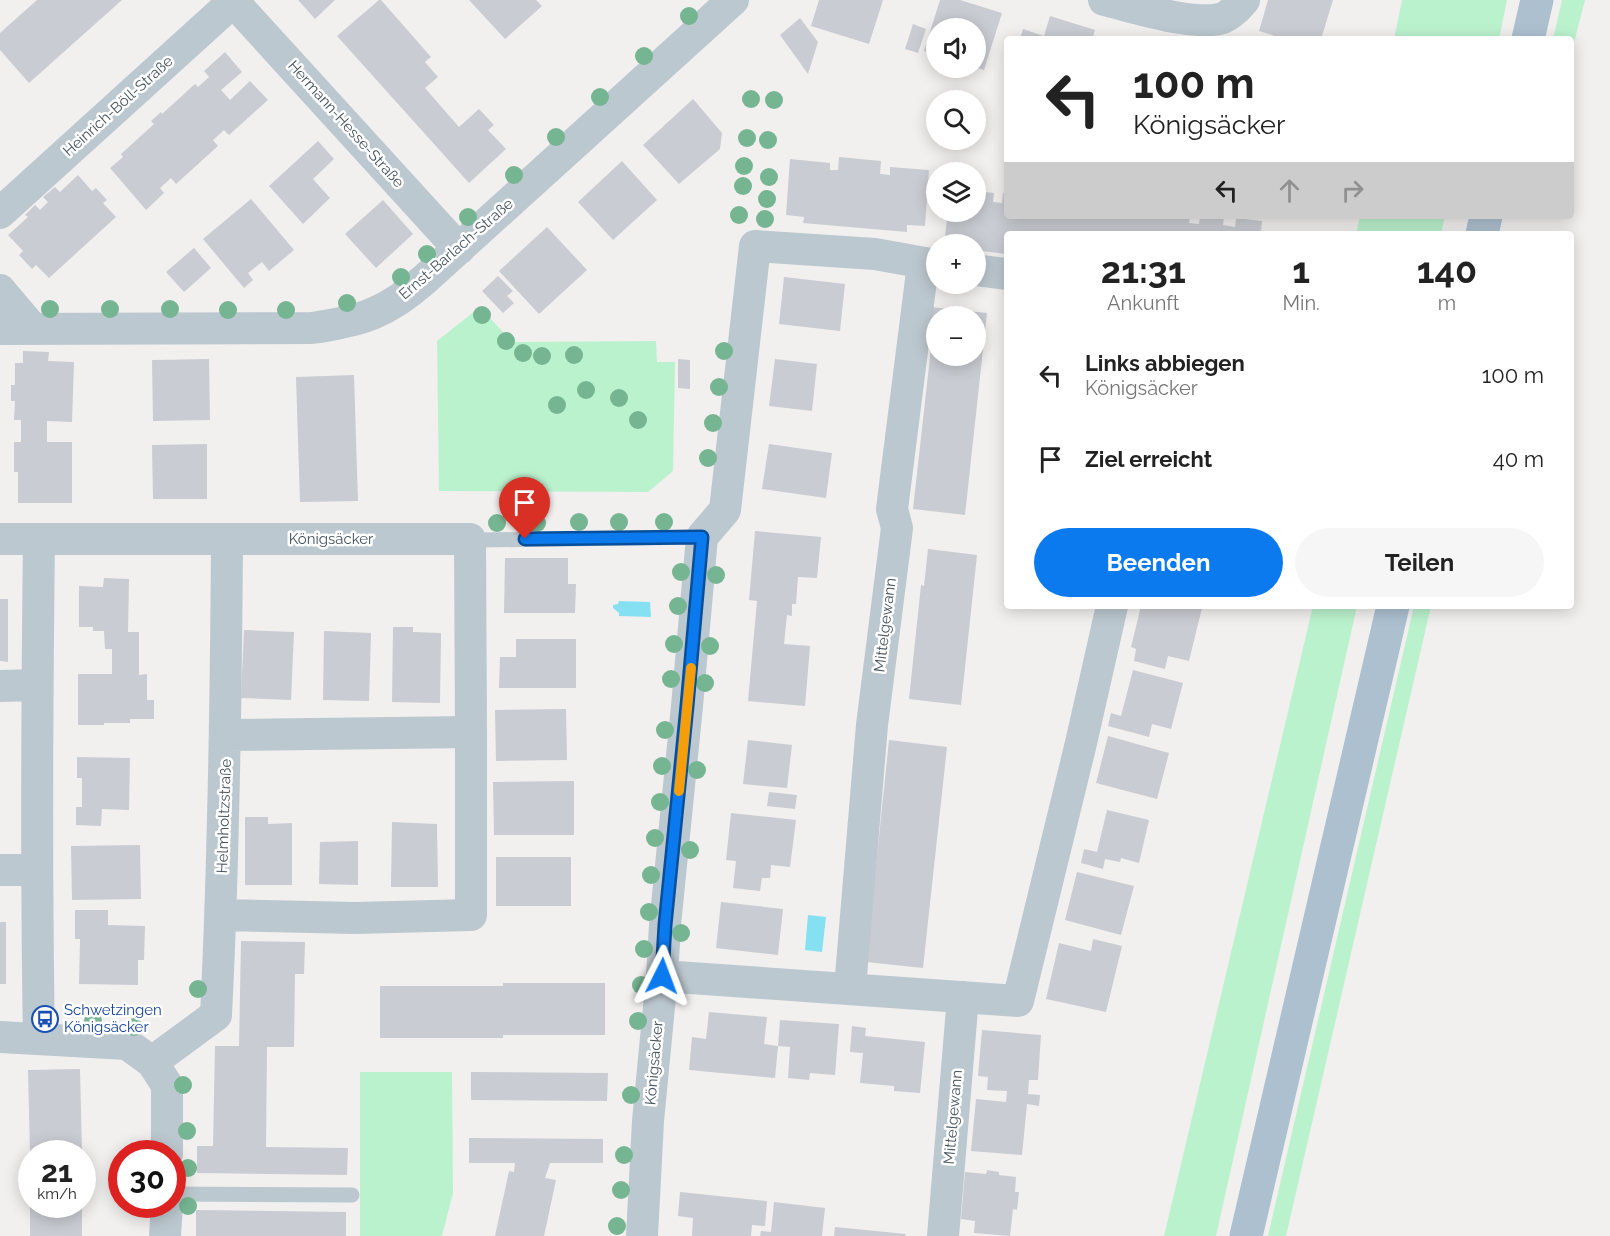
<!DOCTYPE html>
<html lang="de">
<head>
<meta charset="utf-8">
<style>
	body { margin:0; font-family:Raleway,sans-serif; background:#f6f6f6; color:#222; height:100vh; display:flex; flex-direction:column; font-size:22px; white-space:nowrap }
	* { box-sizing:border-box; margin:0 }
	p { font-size:20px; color:#767676 }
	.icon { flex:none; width:33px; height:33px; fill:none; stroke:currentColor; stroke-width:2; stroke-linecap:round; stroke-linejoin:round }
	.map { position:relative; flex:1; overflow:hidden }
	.details { position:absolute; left:1004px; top:231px; width:570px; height:378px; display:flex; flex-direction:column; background:#fff; border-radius:6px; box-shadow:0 3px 15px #0003 }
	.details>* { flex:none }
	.banner { position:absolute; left:1004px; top:36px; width:570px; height:183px; border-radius:6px; box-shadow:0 3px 15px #0003; background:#fff; color:#222; overflow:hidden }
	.fabs { position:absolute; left:926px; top:18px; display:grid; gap:12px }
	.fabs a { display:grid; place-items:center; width:60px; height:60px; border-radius:50%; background:#fff; box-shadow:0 3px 15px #0003; font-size:30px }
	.speed { position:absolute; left:18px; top:1140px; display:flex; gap:12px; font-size:30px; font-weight:700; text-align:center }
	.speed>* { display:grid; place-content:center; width:78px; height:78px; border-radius:50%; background:#fff; box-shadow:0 3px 15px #0003; line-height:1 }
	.speed small { font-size:15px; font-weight:400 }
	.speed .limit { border:9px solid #d22; background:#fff; color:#111 }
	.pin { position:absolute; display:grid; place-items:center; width:51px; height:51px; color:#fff; margin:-62px -26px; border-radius:50% 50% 50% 0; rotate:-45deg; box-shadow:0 0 6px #0007 }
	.pin .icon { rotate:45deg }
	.me { position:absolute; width:66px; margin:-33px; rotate:3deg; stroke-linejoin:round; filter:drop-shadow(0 0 4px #0008) }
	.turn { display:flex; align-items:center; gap:21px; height:126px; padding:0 30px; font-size:27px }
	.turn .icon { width:78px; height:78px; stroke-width:2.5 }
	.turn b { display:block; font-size:42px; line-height:51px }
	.lanes { display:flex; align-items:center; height:57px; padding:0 30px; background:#0003; justify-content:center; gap:30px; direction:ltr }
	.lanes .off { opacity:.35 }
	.eta { display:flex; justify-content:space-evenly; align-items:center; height:102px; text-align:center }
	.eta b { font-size:36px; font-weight:700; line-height:42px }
	.button { display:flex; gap:12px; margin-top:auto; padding:12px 30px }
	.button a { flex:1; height:69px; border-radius:36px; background:#0c7aef; color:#fff; font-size:24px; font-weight:700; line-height:69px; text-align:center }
	.button a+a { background:#f6f6f6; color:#222 }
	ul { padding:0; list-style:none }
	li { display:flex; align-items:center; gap:18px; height:84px; padding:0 30px }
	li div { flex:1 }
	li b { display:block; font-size:22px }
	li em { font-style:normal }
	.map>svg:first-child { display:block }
</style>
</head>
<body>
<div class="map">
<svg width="1610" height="1236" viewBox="0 0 1610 1236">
	<rect width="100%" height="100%" fill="#f2efef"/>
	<!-- green -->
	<path fill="#bbf2ce" d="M1402,0H1507L1499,39H1394Z
		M1562,0H1585L1571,54L1570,39H1553Z
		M1360,216H1445L1441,234H1356Z
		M480,307L512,342L656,341L657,362H675L673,471L648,492L439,491L437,341Z
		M1313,606H1357L1216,1236H1164Z
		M1414,606H1431L1286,1236H1268Z
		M360,1072H452L453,1193L442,1236H360Z"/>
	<!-- water -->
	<path fill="#85e0f2" d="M619,601L650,602L651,617L619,616V613L613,608V605L618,604Z
		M808,915L826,917L822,952L805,950Z"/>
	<!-- building -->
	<path fill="#c9ccd2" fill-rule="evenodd" d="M37,0H122L29,83L0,50V33Z
		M298,0H335L315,19Z
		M379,0H381L431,57L425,62L438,77L425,88L459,127L479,109L494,125L488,130L506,149L469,183L337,36Z
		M469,0H536L542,6L505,39Z
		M819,0H883L869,44L811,26Z
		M940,0H960L1002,13L984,70L975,67V28H936V55L924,51Z
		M1268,0H1333L1321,39H1285L1259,31Z
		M1050,16L1095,30L1092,39H1020L1023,29L1044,36Z
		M800,18L818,42L808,74L780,35Z
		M913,24L926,29L918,53L905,49Z
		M225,52L242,72L221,90L230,100L250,81L268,100L229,135L224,130L213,140L218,146L176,184L171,178L160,188L164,193L146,210L110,168L123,157L121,154L154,124L151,121L161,112L162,114L195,84L198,87L209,77L204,71Z
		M693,99L722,133L720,149L679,184L643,145Z
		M318,141L334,159L313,179L330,198L303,224L269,186Z
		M839,157L881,161L880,174L890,175V167L929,170L925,226L907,225V232L803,223L804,217L786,215L790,159L830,163V170H838Z
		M622,161L657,200L613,240L578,202Z
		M78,175L92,191L96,188L107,200L103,203L116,217L49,278L36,265L32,269L19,255L23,251L8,235L28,217L25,215L35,205L40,210L48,202L43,197L55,187L60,192Z
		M975,191L994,193L993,202L1002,203L1003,193H1006V216H1190L1189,223L1199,224L1200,216H1219L1224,217L1223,225L1235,227L1236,218L1262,221L1261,231L1272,232V234H1006V254L975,250V244H944L948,212H975Z
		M251,199L294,250L269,271L262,262L248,273L253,280L244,288L203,239Z
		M383,200L413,234L376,268L345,234Z
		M547,227L587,270L539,314L499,271Z
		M194,248L211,268L184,292L166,272Z
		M498,276L513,291L507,296L514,303L503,313L482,291Z
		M784,277L845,284L840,331L779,324Z
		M930,307L987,313L965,515L913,509L930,357L932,338L927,337ZM936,316H975V356H936Z
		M23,351L49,352L48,361L74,362L72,422L47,421V442H72V503H18V472H14V442H21V420H14L15,401H11V385H15V363H23Z
		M209,359L210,420L153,421L152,360Z
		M678,359L690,360V389L678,388Z
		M775,359L817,364L812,411L769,406Z
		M354,375L358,501L300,502L296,377Z
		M207,444V499H153L152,445Z
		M769,444L832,453L826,498L762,489Z
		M755,531L821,537L817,578L798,577L796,604H792V616L787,615L784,644L810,646L805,706L748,701L757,601L749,600Z
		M928,549L977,555L961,705L909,699L921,585L924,586Z
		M505,558H568V584H576L575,613H504Z
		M104,578L129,579L128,632H139V675L147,674V700H154V719H130V723H104V725H78V674H112V649H105L104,631H93V627H79V586L103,587Z
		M0,599H8V662L0,661Z
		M1141,606H1194L1202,608L1189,661L1168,656L1165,669L1134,661L1136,649L1131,647Z
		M393,627H413V632L441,633L440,703L392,702Z
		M244,630L294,632L291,700L241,698Z
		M324,631L371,633L369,701L323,700Z
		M516,639H576V688H499L500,657H516Z
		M1133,670L1183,683L1171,729L1152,724L1149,737L1108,726L1111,713L1121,716Z
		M566,709L567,760L496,761L495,710Z
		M1108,736L1169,753L1157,799L1096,783Z
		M748,740L792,745L787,788L743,784Z
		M889,740L947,747L923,968L866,962Z
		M77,757L130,758L129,810L102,809L101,826L76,825V807H82V778H77Z
		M574,781V835H494L493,782Z
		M769,792L797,795L795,809L767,806Z
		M1107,810L1149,820L1139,863L1121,858L1120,862L1105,859L1103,869L1081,863L1084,849L1097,852Z
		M731,813L796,820L790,867L771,865L770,878H762L760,891L733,888L736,861L726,860Z
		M245,817H268V824L292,823V885H245Z
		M392,822L437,824L438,887H391Z
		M358,841V885L319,884L320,842Z
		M140,845L141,899L72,900L71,846Z
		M496,857H571V906H496Z
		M1077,872L1134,886L1121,935L1065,920Z
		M721,902L783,909L778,955L716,948Z
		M75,910H108V925L145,926L144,960H138V985L79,984L80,939H75Z
		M0,922H6V984H0Z
		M1093,939L1122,946L1106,1012L1046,999L1059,943L1091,951Z
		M241,941L305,942L304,974H295L294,1047H267L266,1147L348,1148L347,1175L197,1173V1146H213L215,1046H239Z
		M503,983H605V1035H503V1038H380V986H503Z
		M709,1012L767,1017L764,1044L778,1046L775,1078L689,1070L692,1037L706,1039Z
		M780,1020L839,1024L835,1075L810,1073L809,1080L788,1078L790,1047L778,1046Z
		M852,1026L866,1028L865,1036L925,1042L920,1093L894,1091V1086L860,1083L863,1053L850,1052Z
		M982,1030L1041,1035L1038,1080H1029L1028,1094L1040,1095L1039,1106L1027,1104L1022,1155L971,1151L976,1099L1006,1102L1007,1091L987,1090L988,1077L978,1076Z
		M80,1069L82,1154H30L28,1070Z
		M471,1072L608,1073L607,1101L471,1100Z
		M469,1138L603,1139V1163H550L545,1178L556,1180L544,1236H495L509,1171L514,1172L515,1163H469Z
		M987,1170L999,1172V1175L1016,1177L1015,1192H1019L1017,1210L1013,1209L1010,1236L974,1233L975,1221L961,1219L965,1172L986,1174Z
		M680,1192L767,1201L765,1226L752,1225L751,1236H692L693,1218L678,1216Z
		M774,1202L825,1208L822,1236H760L761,1231L771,1232Z
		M30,1204H82V1236H30Z
		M196,1210L346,1212V1236H196Z
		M835,1227L906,1234L905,1236H834Z"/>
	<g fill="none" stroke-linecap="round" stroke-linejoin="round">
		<!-- lane -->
		<path stroke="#bcc8cf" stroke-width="15" d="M481,540L702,537
			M172,1194L352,1195"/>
		<!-- street -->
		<path stroke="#bcc8cf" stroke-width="32" d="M232,0L459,249
			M1104,0C1134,7 1195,27 1223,18C1232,14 1238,7 1244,0
			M0,213L235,0
			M975,270L1006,274
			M0,290L33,329
			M0,329L312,328C361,321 387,313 425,279L733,0
			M0,539H470L471,732L226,735
			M39,539C37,705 36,872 39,1039
			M0,686L37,685
			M0,870H36
			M221,915L355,918L471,915V732
			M662,976L1018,1001L1081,743L1112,606
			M850,988L872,725L897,528L892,509L923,264
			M0,1037L127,1044L152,1062L167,1085V1154
			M152,1062L216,1015C224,856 226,698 227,539
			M165,1236L167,1204
			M642,1236L648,1121L662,976L665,925L687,706L702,537L725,510L755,246L875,254L936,265
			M943,1236L963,997"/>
		<!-- primary -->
		<path stroke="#adc0d0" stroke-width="33" d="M1528,39L1537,0
			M1482,234L1486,216
			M1246,1236L1393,606"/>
	</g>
	<!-- trees -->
	<g fill="#76b592">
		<circle cx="689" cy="16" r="9"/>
		<circle cx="644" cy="56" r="9"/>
		<circle cx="600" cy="97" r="9"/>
		<circle cx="751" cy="99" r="9"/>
		<circle cx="774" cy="100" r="9"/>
		<circle cx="556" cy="137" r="9"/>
		<circle cx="747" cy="138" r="9"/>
		<circle cx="768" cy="140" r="9"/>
		<circle cx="744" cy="166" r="9"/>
		<circle cx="514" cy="175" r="9"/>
		<circle cx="769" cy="177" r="9"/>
		<circle cx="743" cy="186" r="9"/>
		<circle cx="767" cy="199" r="9"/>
		<circle cx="739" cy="215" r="9"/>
		<circle cx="468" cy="217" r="9"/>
		<circle cx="765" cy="219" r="9"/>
		<circle cx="427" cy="254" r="9"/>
		<circle cx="401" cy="277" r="9"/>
		<circle cx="347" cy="303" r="9"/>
		<circle cx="50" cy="309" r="9"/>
		<circle cx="110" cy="309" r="9"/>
		<circle cx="170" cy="309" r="9"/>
		<circle cx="228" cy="310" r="9"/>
		<circle cx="286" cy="310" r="9"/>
		<circle cx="482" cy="315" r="9"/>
		<circle cx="506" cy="341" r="9"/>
		<circle cx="724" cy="351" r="9"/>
		<circle cx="523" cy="353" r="9"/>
		<circle cx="574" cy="355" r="9"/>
		<circle cx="542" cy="356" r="9"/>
		<circle cx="719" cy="387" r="9"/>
		<circle cx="586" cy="390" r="9"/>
		<circle cx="619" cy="398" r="9"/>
		<circle cx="557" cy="405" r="9"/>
		<circle cx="638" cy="420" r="9"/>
		<circle cx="713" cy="423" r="9"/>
		<circle cx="708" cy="458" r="9"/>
		<circle cx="579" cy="522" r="9"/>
		<circle cx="619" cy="522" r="9"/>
		<circle cx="664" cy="522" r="9"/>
		<circle cx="497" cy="523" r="9"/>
		<circle cx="537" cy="523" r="9"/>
		<circle cx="681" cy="572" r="9"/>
		<circle cx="716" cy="575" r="9"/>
		<circle cx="678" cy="606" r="9"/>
		<circle cx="674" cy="644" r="9"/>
		<circle cx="710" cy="646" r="9"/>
		<circle cx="671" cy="679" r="9"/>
		<circle cx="705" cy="683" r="9"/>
		<circle cx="665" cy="730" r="9"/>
		<circle cx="662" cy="766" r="9"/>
		<circle cx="697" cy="770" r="9"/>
		<circle cx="660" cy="802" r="9"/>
		<circle cx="655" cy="838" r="9"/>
		<circle cx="690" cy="850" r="9"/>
		<circle cx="651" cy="875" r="9"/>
		<circle cx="649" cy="912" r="9"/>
		<circle cx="681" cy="933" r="9"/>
		<circle cx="644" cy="949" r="9"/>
		<circle cx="641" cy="985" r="9"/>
		<circle cx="198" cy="989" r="9"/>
		<circle cx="93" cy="1021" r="9"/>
		<circle cx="638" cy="1021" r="9"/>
		<circle cx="134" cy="1027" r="9"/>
		<circle cx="183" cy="1085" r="9"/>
		<circle cx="631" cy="1095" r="9"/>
		<circle cx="187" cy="1131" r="9"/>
		<circle cx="624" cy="1155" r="9"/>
		<circle cx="188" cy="1168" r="9"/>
		<circle cx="621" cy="1190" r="9"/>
		<circle cx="188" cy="1206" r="9"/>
		<circle cx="617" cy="1226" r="9"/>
	</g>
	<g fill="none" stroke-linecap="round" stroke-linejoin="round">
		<defs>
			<path id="route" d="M525,539L702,537L687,706L665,925L662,976"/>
		</defs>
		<!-- route casing -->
		<use href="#route" stroke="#084f9b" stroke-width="15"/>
		<!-- route -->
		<use href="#route" stroke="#0c7aef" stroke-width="10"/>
		<!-- slow -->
		<path stroke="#f59e0b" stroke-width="10" d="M679,791L691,668"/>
	</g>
	<!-- icons -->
	<defs>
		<symbol id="bus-ring" viewBox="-11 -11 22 22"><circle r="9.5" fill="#fff" stroke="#1a4fb4" stroke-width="1.5"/><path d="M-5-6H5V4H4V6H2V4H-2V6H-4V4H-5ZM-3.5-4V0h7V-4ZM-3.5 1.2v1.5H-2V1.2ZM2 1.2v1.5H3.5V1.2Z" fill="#1a4fb4"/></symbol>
	</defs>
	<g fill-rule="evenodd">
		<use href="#bus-ring" x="30" y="1004" width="30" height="30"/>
	</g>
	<g text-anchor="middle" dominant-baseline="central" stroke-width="5" stroke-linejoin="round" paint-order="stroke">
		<!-- street labels -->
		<g font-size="15" fill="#46545e" stroke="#fff">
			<text transform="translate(118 106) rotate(-42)">Heinrich-Böll-Straße</text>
			<text transform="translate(346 124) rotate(48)">Hermann-Hesse-Straße</text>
			<text transform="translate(456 249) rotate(-41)">Ernst-Barlach-Straße</text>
			<text x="331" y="539">Königsäcker</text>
			<text transform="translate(885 625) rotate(-83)">Mittelgewann</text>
			<text transform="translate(224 816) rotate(-88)">Helmholtzstraße</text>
			<text transform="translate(654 1063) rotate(-85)">Königsäcker</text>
			<text transform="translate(953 1117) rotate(-85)">Mittelgewann</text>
		</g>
		<!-- transit labels -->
		<g font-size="15" fill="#164399" stroke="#fff" text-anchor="start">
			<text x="64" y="1010">Schwetzingen<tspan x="64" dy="17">Königsäcker</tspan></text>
		</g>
	</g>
</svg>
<div class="fabs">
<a><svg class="icon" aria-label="sound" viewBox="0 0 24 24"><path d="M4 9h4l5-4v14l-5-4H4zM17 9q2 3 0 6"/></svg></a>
<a><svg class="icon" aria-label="search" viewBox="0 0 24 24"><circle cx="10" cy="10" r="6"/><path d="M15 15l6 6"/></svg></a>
<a><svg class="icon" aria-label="layers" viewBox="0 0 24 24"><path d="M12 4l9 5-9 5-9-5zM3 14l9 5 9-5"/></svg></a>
<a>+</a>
<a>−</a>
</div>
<div class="speed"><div>21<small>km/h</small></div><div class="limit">30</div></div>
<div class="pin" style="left:525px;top:539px;background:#d93025"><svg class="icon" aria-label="arrive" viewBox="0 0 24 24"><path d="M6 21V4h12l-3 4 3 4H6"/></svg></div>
<svg class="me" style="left:662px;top:976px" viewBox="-20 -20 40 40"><path d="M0-17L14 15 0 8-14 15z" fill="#0c7aef" stroke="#fff" stroke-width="4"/></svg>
<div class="banner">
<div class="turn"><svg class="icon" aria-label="left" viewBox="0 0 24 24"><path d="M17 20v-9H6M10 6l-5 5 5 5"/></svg><div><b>100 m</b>Königsäcker</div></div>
<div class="lanes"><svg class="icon" aria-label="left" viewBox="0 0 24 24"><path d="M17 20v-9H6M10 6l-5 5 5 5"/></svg><svg class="icon off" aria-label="ahead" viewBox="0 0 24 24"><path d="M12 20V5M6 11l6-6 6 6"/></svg><svg class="icon off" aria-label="right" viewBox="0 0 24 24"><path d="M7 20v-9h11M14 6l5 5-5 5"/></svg></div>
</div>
<section class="details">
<div class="eta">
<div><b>21:31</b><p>Ankunft</p></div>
<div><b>1</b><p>Min.</p></div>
<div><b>140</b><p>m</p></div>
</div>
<ul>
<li><svg class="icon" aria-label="left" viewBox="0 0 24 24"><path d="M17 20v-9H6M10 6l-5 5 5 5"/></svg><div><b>Links abbiegen</b><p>Königsäcker</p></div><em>100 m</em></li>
<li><svg class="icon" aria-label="arrive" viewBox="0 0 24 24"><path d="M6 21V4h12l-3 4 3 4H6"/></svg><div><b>Ziel erreicht</b></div><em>40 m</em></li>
</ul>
<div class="button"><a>Beenden</a><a>Teilen</a></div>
</section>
</div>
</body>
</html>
